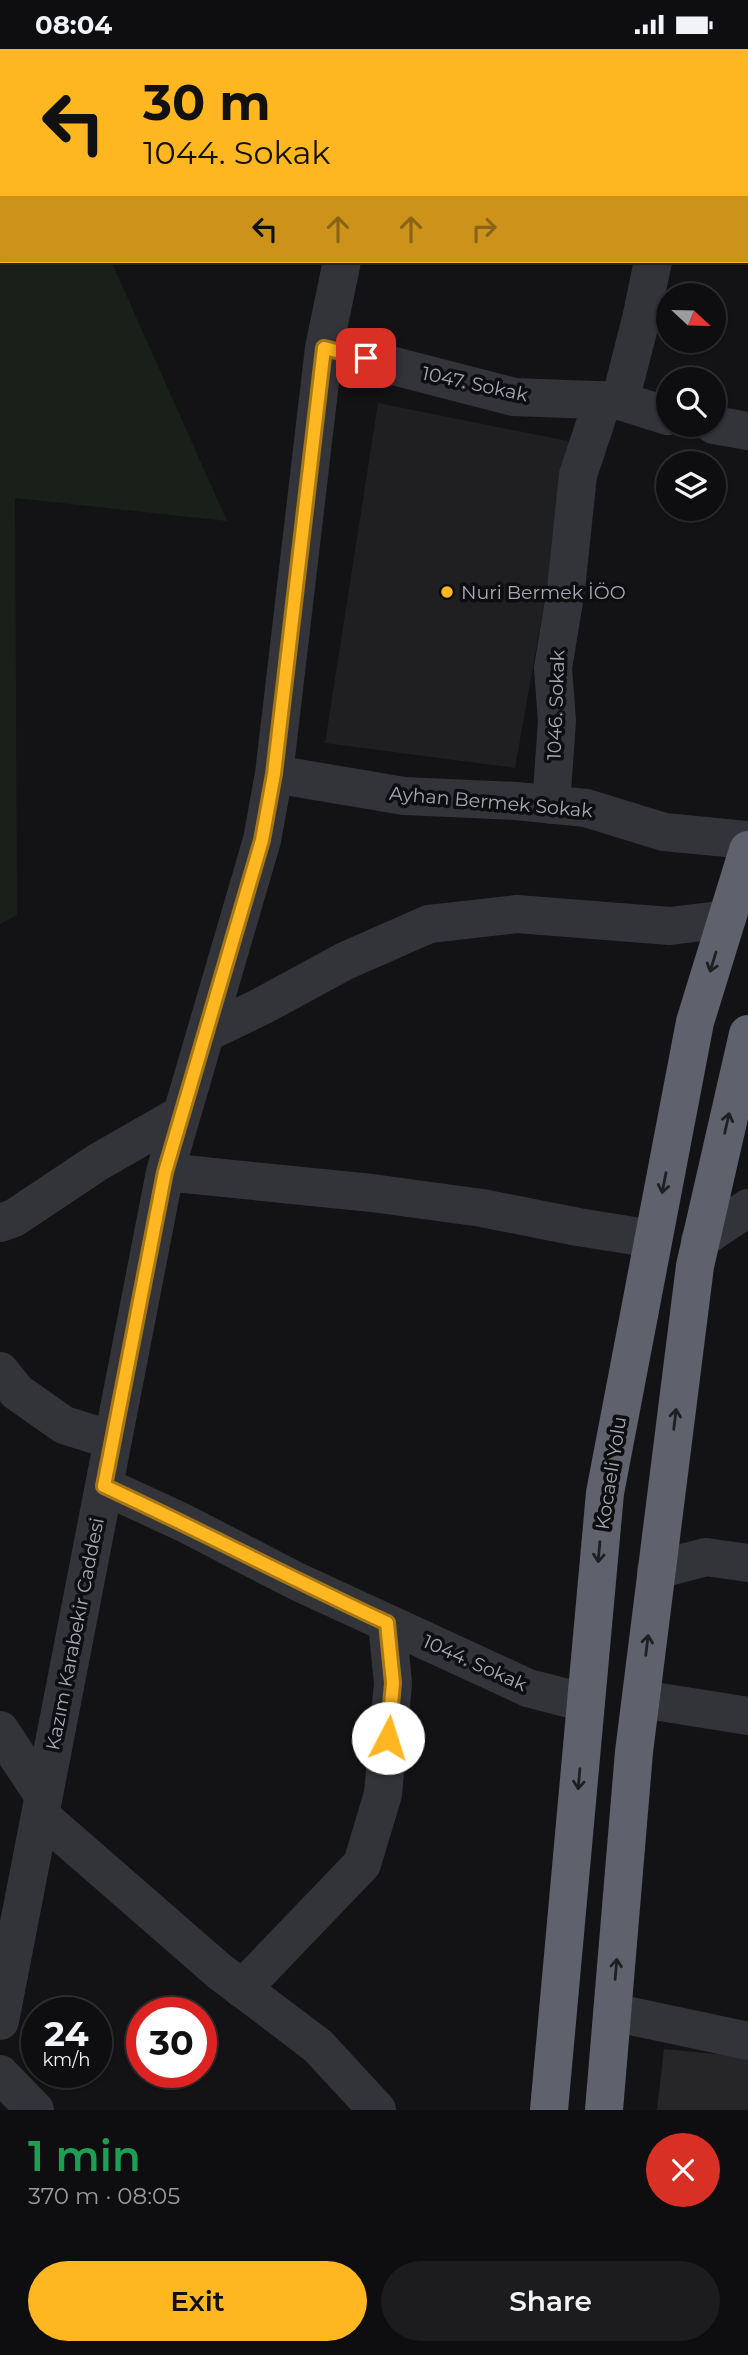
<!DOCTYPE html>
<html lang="en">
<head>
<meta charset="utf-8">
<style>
	body { margin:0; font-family:Montserrat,sans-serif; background:#1c1c1e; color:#f1f3f6; height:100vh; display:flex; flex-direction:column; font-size:26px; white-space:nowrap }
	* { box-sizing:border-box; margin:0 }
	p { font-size:23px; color:#9b9c9f }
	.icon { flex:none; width:38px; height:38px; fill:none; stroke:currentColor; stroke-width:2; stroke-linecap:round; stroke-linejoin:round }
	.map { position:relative; height:2061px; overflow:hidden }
	.panel { display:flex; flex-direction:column; background:#0e0e10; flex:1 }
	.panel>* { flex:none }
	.banner { position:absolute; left:0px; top:0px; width:749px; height:214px; box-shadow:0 2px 5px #0004,0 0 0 2px #2e2e30; background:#ffb721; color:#111; overflow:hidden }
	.needle { width:46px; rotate:112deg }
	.buttons { position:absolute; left:656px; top:234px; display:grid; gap:14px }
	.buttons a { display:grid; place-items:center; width:70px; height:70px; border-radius:50%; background:#0e0e10; box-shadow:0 2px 5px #0004,0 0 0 2px #2e2e30; font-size:35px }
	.speed { position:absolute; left:21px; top:1948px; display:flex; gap:14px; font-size:35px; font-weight:700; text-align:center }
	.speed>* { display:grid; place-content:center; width:91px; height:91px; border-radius:50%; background:#0e0e10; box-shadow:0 2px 5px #0004,0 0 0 2px #2e2e30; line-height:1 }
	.speed small { font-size:18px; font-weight:400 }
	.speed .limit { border:10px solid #d22; background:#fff; color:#111 }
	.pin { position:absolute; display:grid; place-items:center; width:60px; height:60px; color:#fff; margin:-30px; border-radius:14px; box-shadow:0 4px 10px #0006 }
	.me { position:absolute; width:77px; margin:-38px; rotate:5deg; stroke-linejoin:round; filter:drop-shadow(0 0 5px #0008) }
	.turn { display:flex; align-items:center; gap:24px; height:147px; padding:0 28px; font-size:32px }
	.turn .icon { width:91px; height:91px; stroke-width:2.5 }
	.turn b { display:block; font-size:49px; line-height:60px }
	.lanes { display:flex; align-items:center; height:66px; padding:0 28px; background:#0003; justify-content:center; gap:35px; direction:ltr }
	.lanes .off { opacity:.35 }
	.round { display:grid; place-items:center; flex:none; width:74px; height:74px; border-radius:37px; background:#1c1c1e }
	.head { display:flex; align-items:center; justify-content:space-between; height:119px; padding:0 28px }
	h1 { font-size:42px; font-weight:600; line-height:52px; color:#1e9e55 }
	.cta { display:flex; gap:14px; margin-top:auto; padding:14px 28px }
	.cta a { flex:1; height:80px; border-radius:42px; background:#ffb721; color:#111; font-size:28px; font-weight:600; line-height:80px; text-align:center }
	.cta a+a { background:#1c1c1e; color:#f1f3f6 }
	.status { display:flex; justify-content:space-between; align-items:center; height:49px; padding:0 35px; background:#0e0e10; direction:ltr }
	.status svg { height:19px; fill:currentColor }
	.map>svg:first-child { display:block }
</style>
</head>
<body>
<div class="status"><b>08:04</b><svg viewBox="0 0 49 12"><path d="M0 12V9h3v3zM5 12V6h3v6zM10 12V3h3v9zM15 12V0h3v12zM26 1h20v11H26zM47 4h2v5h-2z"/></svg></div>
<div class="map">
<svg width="748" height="2061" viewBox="0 0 748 2061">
	<rect width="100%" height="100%" fill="#131315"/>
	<!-- built -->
	<path fill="#1f1f22" d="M378,354L573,393L515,719L325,694Z"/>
	<!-- green -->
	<path fill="#19201a" d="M0,0H255L2,2V212H111L227,472L15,449L17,866L0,875Z"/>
	<!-- building -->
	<path fill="#262629" d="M664,2000L748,2008V2061H657Z"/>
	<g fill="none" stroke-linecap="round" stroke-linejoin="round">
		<!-- minor -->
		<path stroke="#33343a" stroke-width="38" d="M383,2L384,0
			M710,2L711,0
			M324,299L514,348L620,352L668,367
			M620,352L641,270L653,212
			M714,376L748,382
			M274,725L404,747L516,752L586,759L664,783L748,791
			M551,756L557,672L553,619L566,540L578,426L603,351
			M206,984L262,957L345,912L429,875L517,865L670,877L727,870
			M165,1123L372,1144L482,1159L578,1178L653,1190
			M0,1174L14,1169L98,1113L182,1065
			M700,1191L748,1159
			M0,1322L17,1343L64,1376L112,1391
			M104,1437L184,1474L296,1532L528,1639L586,1654
			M656,1521L706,1508L748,1514
			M641,1650L748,1667
			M0,1681L43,1746
			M40,1766L219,1922L318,1997L377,2061
			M242,1940L362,1815L383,1745L393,1634L387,1574
			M612,1963L748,1992
			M0,1972L165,1123L262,791L274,725L324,299L342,212
			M0,2025L35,2061"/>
		<!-- highway -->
		<path stroke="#5f626c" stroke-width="38" d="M549,2061L605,1444L695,973L748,801
			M604,2061L634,1703L695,1217L748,985"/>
	</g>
	<!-- one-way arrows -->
	<defs><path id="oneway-shaft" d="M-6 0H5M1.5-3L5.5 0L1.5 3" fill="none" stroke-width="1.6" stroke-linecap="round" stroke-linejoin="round" transform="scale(1.75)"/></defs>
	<g stroke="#1e1f22">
		<use href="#oneway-shaft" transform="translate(713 913) rotate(107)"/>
		<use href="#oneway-shaft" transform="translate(727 1074) rotate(-77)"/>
		<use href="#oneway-shaft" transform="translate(664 1134) rotate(101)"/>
		<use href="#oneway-shaft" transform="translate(675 1370) rotate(-83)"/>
		<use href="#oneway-shaft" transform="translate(599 1503) rotate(95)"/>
		<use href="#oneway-shaft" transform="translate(647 1596) rotate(-83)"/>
		<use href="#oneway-shaft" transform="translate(579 1730) rotate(95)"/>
		<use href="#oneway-shaft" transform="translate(616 1920) rotate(-85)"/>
	</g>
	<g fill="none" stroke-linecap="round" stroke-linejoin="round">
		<defs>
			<path id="route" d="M366,309L324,299L274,725L262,791L165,1123L104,1437C199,1481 292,1530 387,1574L393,1634L388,1689"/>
		</defs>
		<!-- route casing -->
		<use href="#route" stroke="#a67715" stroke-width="18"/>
		<!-- route -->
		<use href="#route" stroke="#ffb721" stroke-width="12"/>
	</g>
	<!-- markers -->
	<circle fill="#ffb721" stroke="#0e0e10" stroke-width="2.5" cx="447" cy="543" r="7"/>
	<g text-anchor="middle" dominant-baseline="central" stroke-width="7" stroke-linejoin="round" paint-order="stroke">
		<!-- street labels -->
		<g font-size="19" fill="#a3a9b7" stroke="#0e0e10">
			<text transform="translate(475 335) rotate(12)">1047. Sokak</text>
			<text transform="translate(556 656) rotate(-88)">1046. Sokak</text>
			<text transform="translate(491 753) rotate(5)">Ayhan Bermek Sokak</text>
			<text transform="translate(611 1424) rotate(-81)">Kocaeli̇ Yolu</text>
			<text transform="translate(75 1585) rotate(-79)">Kazım Karabekir Caddesi</text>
			<text transform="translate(475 1614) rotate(24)">1044. Sokak</text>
		</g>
		<!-- poi labels -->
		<g font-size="19" fill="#a3a9b7" stroke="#0e0e10" text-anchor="start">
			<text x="461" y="543">Nuri Bermek İÖO</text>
		</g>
	</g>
</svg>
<div class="buttons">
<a><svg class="needle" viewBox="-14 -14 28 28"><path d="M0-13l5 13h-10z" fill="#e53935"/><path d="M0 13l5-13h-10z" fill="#9b9c9f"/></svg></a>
<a><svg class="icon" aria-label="search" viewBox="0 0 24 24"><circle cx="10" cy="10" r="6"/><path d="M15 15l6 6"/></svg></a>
<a><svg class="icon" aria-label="layers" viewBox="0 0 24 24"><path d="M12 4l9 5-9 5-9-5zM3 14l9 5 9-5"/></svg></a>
</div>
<div class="speed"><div>24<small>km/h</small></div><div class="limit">30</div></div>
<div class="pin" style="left:366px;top:309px;background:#d93025"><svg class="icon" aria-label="arrive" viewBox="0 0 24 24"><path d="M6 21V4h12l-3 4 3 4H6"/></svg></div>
<svg class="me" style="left:388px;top:1689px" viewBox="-20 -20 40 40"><circle r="19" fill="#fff"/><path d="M0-13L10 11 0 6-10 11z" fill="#ffb721"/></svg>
<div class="banner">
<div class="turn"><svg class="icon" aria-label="left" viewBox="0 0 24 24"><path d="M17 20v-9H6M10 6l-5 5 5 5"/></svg><div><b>30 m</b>1044. Sokak</div></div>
<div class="lanes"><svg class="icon" aria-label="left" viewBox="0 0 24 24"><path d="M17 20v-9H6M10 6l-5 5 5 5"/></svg><svg class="icon off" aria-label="ahead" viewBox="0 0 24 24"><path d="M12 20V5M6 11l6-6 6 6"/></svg><svg class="icon off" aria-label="ahead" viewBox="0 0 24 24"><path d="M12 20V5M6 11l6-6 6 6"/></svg><svg class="icon off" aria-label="right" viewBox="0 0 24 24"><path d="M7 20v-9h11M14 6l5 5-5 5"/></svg></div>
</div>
</div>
<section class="panel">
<div class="head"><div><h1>1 min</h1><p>370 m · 08:05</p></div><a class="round" style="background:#d93025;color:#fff"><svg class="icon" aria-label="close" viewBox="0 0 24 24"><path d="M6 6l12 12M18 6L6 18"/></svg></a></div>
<div class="cta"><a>Exit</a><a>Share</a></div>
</section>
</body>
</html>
